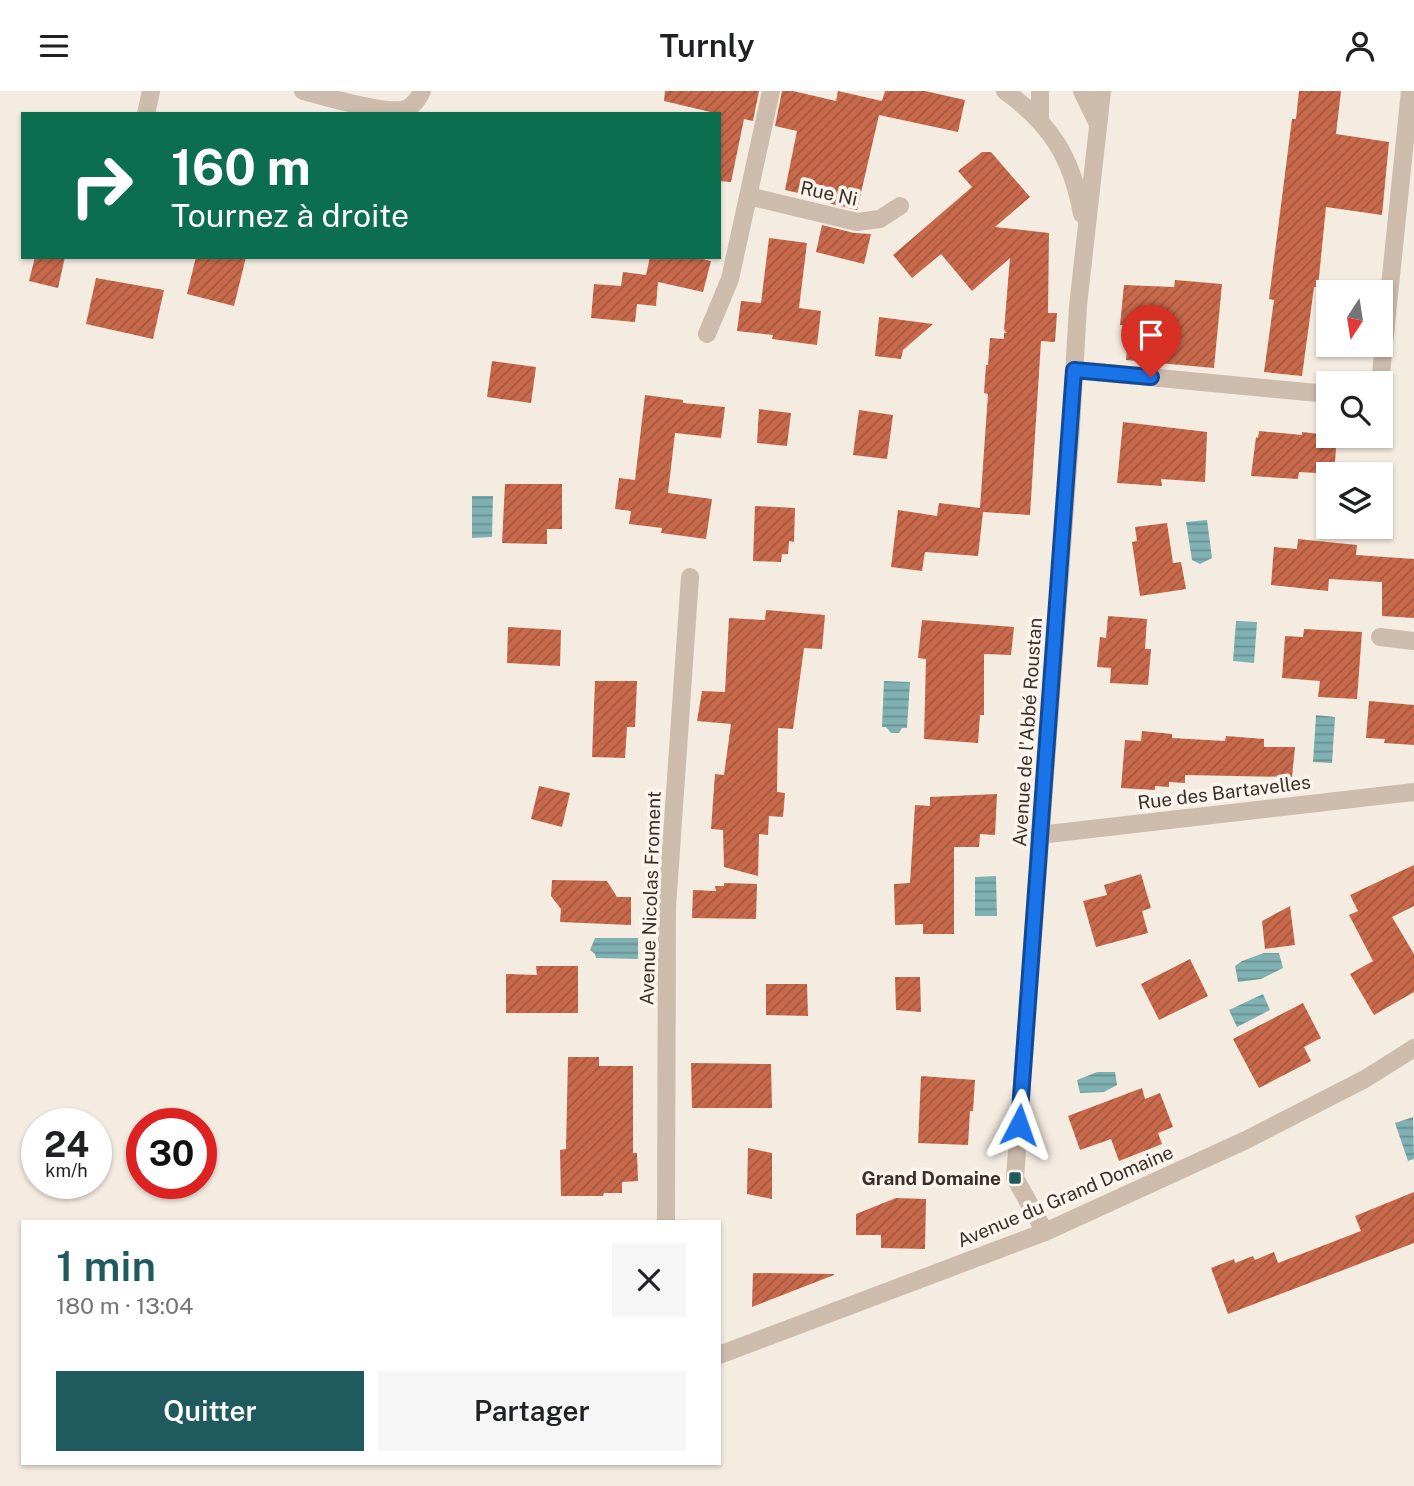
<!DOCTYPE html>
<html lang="fr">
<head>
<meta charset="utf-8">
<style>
	body { margin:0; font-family:"Public Sans",sans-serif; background:#f6f6f6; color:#202124; height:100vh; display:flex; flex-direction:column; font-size:26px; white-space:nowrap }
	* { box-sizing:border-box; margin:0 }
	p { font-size:23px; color:#757577 }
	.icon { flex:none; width:38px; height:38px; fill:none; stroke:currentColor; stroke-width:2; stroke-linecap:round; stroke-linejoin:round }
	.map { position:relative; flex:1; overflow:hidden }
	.side { position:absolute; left:21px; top:1129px; width:700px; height:245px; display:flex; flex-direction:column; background:#fff; border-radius:0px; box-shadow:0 2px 5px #0004 }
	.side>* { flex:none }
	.guide { position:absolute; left:21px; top:21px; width:700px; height:147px; border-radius:0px; box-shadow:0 2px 5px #0004; background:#0b6e4f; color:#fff; overflow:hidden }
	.needle { width:46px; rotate:192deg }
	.fabs { position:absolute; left:1316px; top:189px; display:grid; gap:14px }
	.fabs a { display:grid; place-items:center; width:77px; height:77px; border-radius:0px; background:#fff; box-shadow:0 2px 5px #0004; font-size:35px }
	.speed { position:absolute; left:21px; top:1017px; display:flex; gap:14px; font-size:35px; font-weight:700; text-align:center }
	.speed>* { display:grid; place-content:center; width:91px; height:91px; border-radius:50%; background:#fff; box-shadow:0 2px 5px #0004; line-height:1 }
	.speed small { font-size:18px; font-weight:400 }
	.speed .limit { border:10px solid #d22; background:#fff; color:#111 }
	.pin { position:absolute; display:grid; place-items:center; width:60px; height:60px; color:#fff; margin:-72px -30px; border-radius:50% 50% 50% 0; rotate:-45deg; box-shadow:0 0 7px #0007 }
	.pin .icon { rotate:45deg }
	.me { position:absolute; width:77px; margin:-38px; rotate:4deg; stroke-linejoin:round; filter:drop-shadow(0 0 5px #0008) }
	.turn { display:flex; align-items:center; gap:24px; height:147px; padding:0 35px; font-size:32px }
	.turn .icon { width:91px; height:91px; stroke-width:2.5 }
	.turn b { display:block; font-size:49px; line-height:60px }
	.round { display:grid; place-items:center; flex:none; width:74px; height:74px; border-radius:0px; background:#f6f6f6 }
	.headline { display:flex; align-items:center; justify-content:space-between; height:119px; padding:0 35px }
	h1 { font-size:42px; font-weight:600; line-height:52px; color:#1f5a5e }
	.cta { display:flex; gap:14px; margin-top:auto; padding:14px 35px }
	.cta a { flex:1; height:80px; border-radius:0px; background:#1f5a5e; color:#fff; font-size:28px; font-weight:600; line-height:80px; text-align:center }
	.cta a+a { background:#f6f6f6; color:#202124 }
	header { display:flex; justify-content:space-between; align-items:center; height:91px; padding:0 35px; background:#fff; font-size:32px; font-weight:600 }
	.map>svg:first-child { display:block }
</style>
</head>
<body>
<header><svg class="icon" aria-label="menu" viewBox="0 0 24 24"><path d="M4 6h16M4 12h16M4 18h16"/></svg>Turnly<svg class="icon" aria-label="person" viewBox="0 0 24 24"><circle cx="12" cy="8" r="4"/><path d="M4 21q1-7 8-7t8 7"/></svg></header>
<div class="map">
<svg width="1414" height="1395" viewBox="0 0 1414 1395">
	<defs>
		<pattern id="water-rules" width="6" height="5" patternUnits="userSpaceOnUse" patternTransform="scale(1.75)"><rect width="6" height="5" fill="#7fb0b2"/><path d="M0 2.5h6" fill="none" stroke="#699091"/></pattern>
		<pattern id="building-hatch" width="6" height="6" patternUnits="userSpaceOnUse" patternTransform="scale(1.75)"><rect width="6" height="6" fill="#c8694b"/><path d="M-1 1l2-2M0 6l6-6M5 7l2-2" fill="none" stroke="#a4573f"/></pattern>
	</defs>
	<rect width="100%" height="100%" fill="#f4ebe1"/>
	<!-- water -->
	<path fill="url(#water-rules)" d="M472,405H493L492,446L472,447Z
		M1207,429L1212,467L1200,473L1192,469L1186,431Z
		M1236,530L1257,531L1254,572L1233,570Z
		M884,590L910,591L907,637H902L899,642H891L886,636H882Z
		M1316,624L1335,626L1332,672L1313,671Z
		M996,785L997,825H975V786Z
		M595,847H638V868L596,867L595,863L590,859Z
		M1264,862H1279L1283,877L1261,888L1238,891L1235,875L1242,870Z
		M1263,903L1270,919L1237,936L1229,919Z
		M1097,981H1115L1117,994L1104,1001L1080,1002L1077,989Z
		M1413,1026L1414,1068L1408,1070L1395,1032Z"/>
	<!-- building -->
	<path fill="url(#building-hatch)" d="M665,0H759L753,30L744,28L731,91L719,90V23L664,10Z
		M782,0H793L836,10L838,0L882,10L885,0H925L965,9L958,41L879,24L857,119L828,112L829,109L785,99L797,40L775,35Z
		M1299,0H1341L1336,43L1389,51L1382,124L1326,116L1318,196H1314L1302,285L1264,281L1274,209L1269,208L1292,28H1296Z
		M982,61H991L1030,106L995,136L1049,142L1048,222H1057L1056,237L1055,251L1041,250L1030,424L983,421L978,465L925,461L922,480L891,476L898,419L937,425L939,412L980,417L988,303L984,302L986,274H988L990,247L1004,248V242H1007L1004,239L1010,167L972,200L941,163L912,187L893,164L972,96L958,80Z
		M822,134L854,142L871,143L864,173L816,161Z
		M769,147L807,152L799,217L821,220L817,254L772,248L773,244L737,240L741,210L761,212Z
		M35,166H65L58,197L29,190Z
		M196,166H246L234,215L187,203Z
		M650,166H693L711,170L703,201L658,191L656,215L637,213L635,231L591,227L594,193L621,195L623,181L646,184Z
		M96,187L164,199L153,248L86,233Z
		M1175,189L1222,193L1214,277L1126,269L1129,235L1120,234L1124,194L1174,196Z
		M879,226L933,233L903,259L901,268L875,265Z
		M492,270L536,276L531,312L487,306Z
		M645,304L683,309V312L725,316L721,347L675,342L668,402L712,408L706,448L661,442L662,437L629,433L631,420L615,418L619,387L635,389Z
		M759,318L791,322L787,355L757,352Z
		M859,319L893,324L887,368L853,364Z
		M1123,331L1207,341L1205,391L1161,388L1162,395L1117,392Z
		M1259,340L1302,344V341L1337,345L1334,383L1299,381L1298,388L1251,385L1256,346L1258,347Z
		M505,393H562V438H547V453L502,452Z
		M755,415L795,417L794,451L789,450L788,463H782L781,471L753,470Z
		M1167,432L1173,472L1181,471L1186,498L1140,505L1132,451L1137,450L1135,436Z
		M1298,448L1357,454L1356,464L1414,468V527L1382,525V491L1329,488L1328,500L1271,494L1274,456L1297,458Z
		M766,519L825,524L822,558L804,557L793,638L778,637L777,701L785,702L783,726L769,725L768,744L759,743L758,785L724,776L723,739L711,738L715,683L724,684L731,633L697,630L702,600L725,601L729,527L765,529Z
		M1108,525L1147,528L1145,558H1151L1148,594L1110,592L1111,577L1097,576L1100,546L1106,547Z
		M922,529L1014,536L1011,564L984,563V624H980L978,652L924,648L926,568L918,567Z
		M508,536L561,539L560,575L507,572Z
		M1304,538L1362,541L1357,608L1318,606L1320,590L1282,587L1285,545L1303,546Z
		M595,590H637L635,636H627L625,667L592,666Z
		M1369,610L1414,614V654L1384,652L1385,648L1366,647Z
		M1142,640L1172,643V647L1225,650L1226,645L1264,648V656H1295L1292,686L1185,684V692L1169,691V696L1155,695V699L1121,697L1125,649L1141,650Z
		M539,695L570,702L562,736L531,728Z
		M997,703L995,744L980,743L979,756H954V843H923V833L895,834L894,793L910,792L915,714L930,715V706Z
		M1414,774V815L1392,826L1414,863V901L1374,924L1350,883L1373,870L1349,824L1358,820L1350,804Z
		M1141,783L1151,817L1142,820L1148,842L1096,856L1083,810L1107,804L1104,794Z
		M552,789L607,790L617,806H631V834L560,831L561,818L551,805Z
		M724,792L757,793L756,828L692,827L693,799L716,800L715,795H724Z
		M1290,815L1295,854L1265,858L1262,830Z
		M1190,868L1208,905L1159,929L1141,893Z
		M536,875H578V922H506V883L537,884Z
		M895,886H920L921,921L896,919Z
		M766,893H807L808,925L766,924Z
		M1303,912L1321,947L1304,956L1311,970L1259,997L1233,948Z
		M568,966H599V975H633V1062H637L638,1090L622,1091V1102H604L603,1105H561L560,1059L566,1058Z
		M691,972L771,973L772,1017H692Z
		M921,985L975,989L973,1020H970L968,1054L918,1052Z
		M1142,997L1145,1008L1160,1002L1173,1036L1158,1042L1162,1053L1119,1070L1111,1048L1080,1059L1068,1025Z
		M748,1057L772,1062V1108L747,1103Z
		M1414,1101V1152L1228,1223L1211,1177L1234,1168L1235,1172L1253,1165L1255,1169L1274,1161L1278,1172L1361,1140L1355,1125Z
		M896,1107L926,1108L925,1158L881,1157V1144H856V1123Z
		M753,1182L834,1183V1184L752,1216Z"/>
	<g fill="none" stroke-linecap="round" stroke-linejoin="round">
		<!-- street -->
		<path stroke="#cdbbac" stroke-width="18" d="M303,0C324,5 391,26 408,17C415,13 419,7 422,0
			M1005,0C1051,33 1072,67 1082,123
			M1082,0L1097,31
			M146,23L151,0
			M1040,28V0
			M748,105L857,131L880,128L900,115
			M707,243L730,188L771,0
			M1075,279L1328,303
			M1380,292L1410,0
			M1380,546L1414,550
			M1039,744L1414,701
			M666,1130L667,816L690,486
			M1045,1141L1015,1087L1071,336L1078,215L1102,0
			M719,1264L1045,1141L1246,1049L1365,988L1414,957"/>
	</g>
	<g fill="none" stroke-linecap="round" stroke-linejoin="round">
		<defs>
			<path id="route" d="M1019,1034L1074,279L1151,286"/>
		</defs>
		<!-- route casing -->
		<use href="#route" stroke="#114b97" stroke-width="18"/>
		<!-- route -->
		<use href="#route" stroke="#1a73e8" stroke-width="12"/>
	</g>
	<!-- markers -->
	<rect fill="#1f5a5e" stroke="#fbf5ee" stroke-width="2.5" x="1008" y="1080" width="14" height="14" rx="3.5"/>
	<g text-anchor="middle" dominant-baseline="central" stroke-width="7" stroke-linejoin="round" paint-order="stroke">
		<!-- street labels -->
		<g font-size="19" fill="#3b302b" stroke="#fbf5ee">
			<text transform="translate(829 102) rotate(12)">Rue Ni</text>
			<text transform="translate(1027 641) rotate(-86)">Avenue de l'Abbé Roustan</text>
			<text transform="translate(1224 701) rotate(-7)">Rue des Bartavelles</text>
			<text transform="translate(650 807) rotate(-88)">Avenue Nicolas Froment</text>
			<text transform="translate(1065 1105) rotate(-23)">Avenue du Grand Domaine</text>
		</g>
		<!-- poi labels -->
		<g font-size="19" font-weight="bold" fill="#3b302b" stroke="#fbf5ee" text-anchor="end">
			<text x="1001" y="1087">Grand Domaine</text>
		</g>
	</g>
</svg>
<div class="fabs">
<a><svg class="needle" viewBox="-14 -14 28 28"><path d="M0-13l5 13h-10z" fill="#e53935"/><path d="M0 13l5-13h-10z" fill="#757577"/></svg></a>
<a><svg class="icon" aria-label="search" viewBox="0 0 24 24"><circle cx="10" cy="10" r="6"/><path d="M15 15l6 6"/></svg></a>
<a><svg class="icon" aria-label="layers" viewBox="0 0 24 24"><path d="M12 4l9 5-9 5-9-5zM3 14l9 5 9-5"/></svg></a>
</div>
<div class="speed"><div>24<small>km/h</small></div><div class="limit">30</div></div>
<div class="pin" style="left:1151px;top:286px;background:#d93025"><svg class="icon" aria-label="arrive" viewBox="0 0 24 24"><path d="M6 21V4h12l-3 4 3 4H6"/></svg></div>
<svg class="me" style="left:1019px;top:1034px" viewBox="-20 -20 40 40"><path d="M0-17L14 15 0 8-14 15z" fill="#1a73e8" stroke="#fff" stroke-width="4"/></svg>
<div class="guide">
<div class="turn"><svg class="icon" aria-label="right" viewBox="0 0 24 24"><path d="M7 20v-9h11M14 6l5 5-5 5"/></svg><div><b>160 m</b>Tournez à droite</div></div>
</div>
<section class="side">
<div class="headline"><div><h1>1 min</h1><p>180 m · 13:04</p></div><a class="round"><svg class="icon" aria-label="close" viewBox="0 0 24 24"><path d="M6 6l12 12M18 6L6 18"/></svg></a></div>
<div class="cta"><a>Quitter</a><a>Partager</a></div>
</section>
</div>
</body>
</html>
